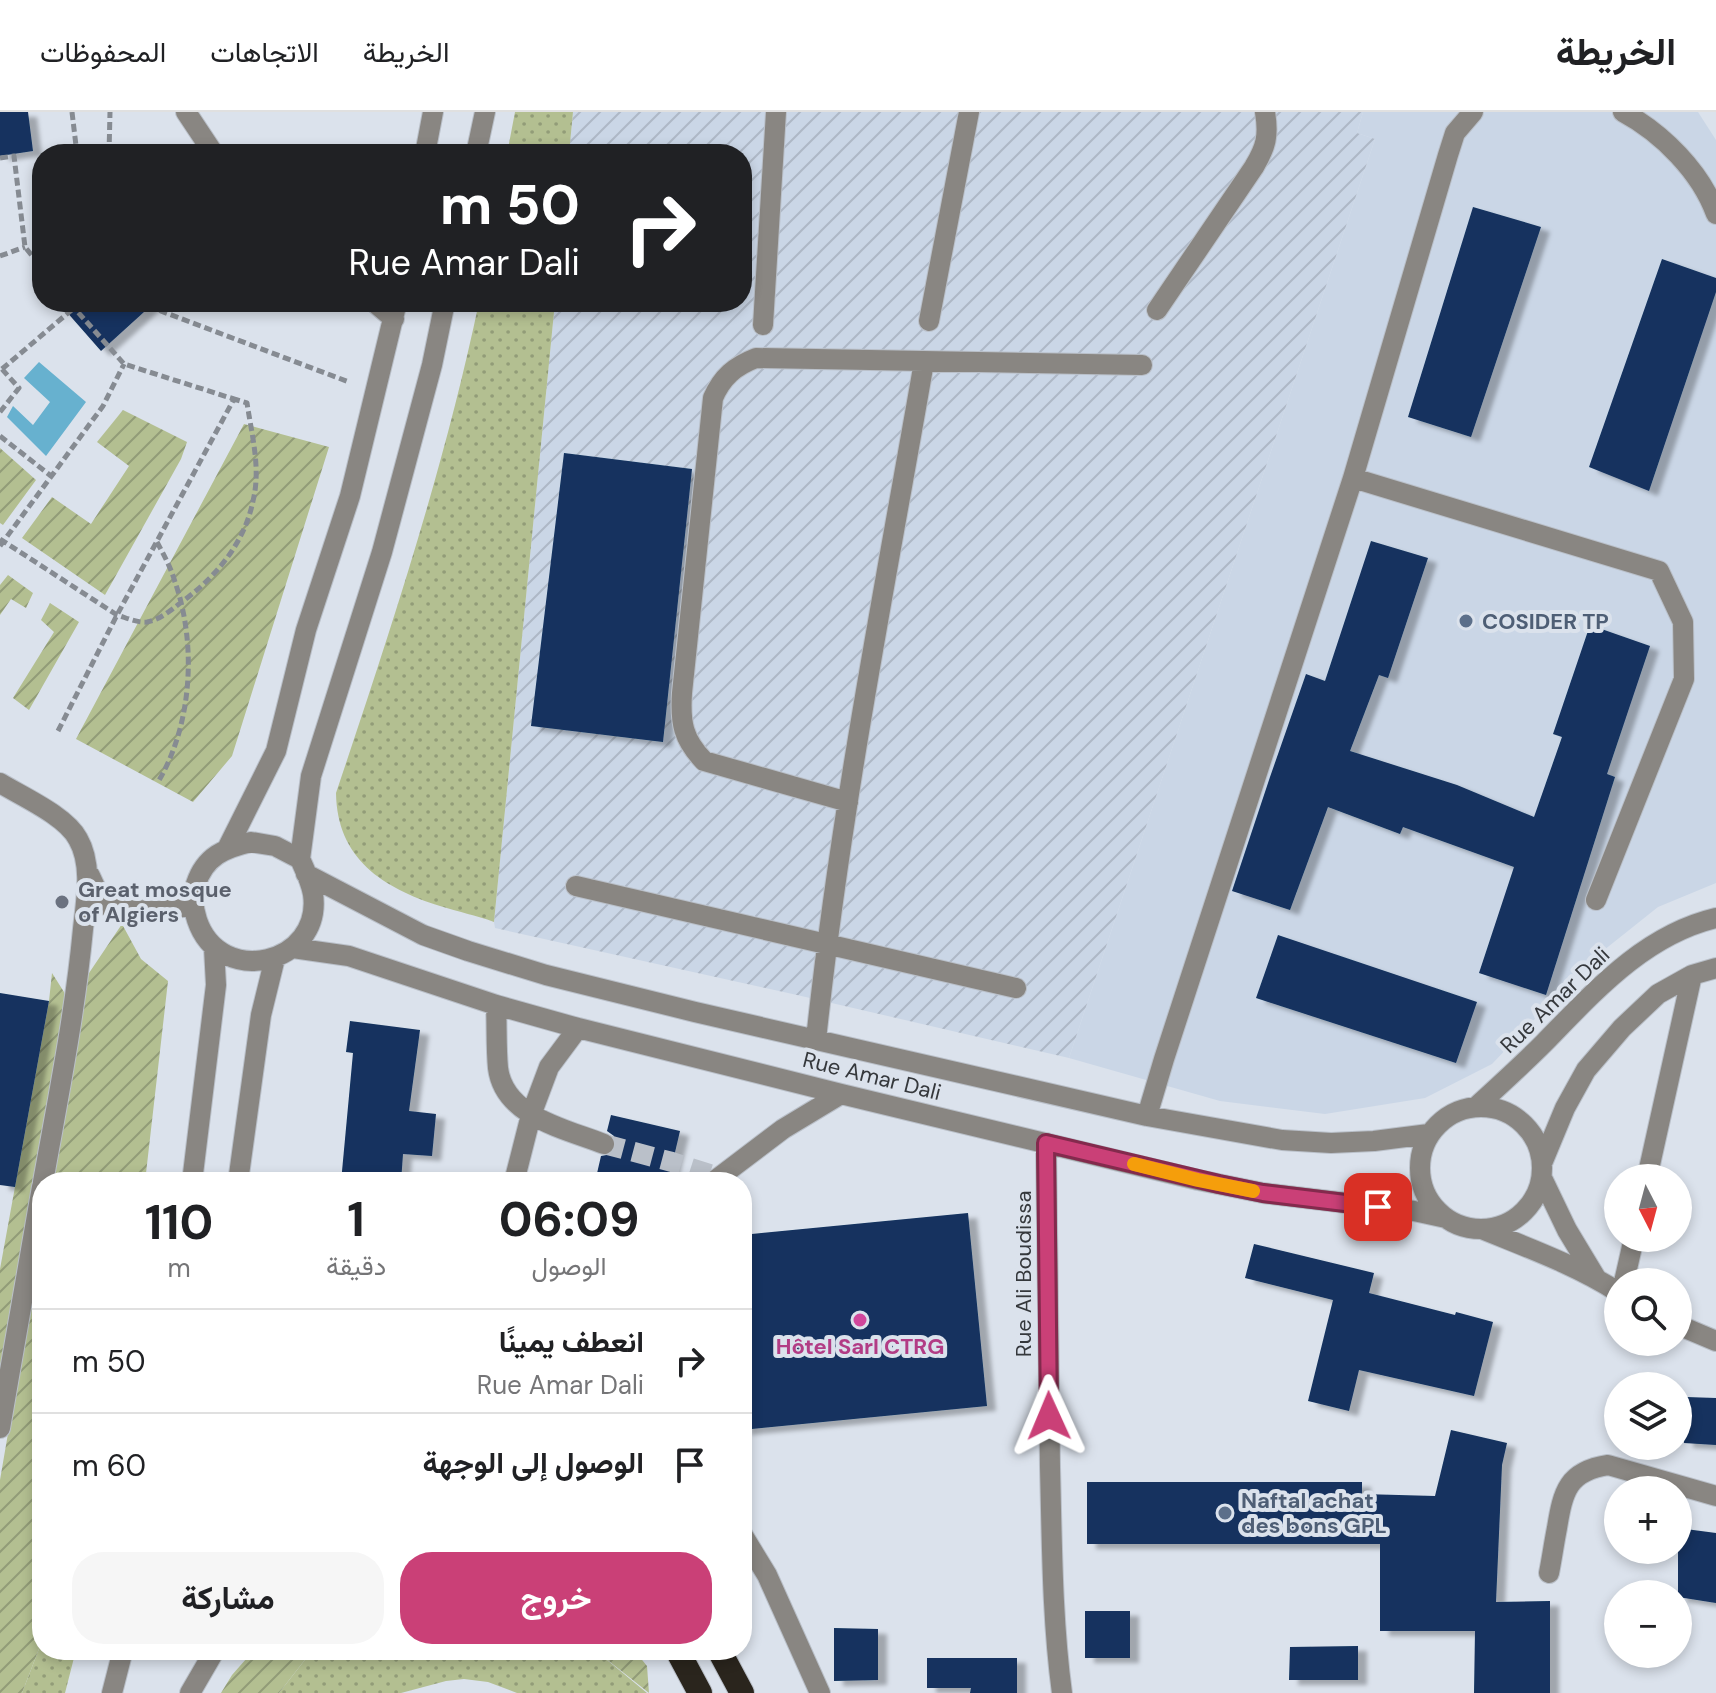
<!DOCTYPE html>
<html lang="ar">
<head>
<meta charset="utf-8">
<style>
	body { margin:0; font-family:"DM Sans",Vazirmatn,sans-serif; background:#f6f6f6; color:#202124; direction:rtl; height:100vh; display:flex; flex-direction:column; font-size:30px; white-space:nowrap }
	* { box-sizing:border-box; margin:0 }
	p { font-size:26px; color:#757577 }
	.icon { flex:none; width:44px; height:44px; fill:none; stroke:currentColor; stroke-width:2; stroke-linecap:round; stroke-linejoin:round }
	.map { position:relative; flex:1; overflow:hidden; direction:ltr }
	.drawer { position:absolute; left:32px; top:1060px; width:720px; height:488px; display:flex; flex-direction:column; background:#fff; border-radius:32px; box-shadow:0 4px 12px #0003; direction:rtl }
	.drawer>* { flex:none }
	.hud { position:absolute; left:32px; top:32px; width:720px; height:168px; border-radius:32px; box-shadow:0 4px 12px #0003; direction:rtl; background:#202124; color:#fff; overflow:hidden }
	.needle { width:52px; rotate:174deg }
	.buttons { position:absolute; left:1604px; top:1052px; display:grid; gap:16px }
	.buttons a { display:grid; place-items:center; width:88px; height:88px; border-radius:50%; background:#fff; box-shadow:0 4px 12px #0003; font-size:40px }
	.pin { position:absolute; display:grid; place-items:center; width:68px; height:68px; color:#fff; margin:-34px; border-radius:16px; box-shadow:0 4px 12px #0006 }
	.me { position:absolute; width:88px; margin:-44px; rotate:359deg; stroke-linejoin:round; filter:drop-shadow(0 0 6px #0008) }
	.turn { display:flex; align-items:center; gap:28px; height:168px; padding:0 40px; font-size:36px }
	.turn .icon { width:104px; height:104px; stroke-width:2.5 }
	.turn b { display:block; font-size:56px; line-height:68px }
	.eta { display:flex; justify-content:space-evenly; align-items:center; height:136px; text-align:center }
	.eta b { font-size:48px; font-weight:700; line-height:56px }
	.action { display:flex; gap:16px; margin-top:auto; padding:16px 40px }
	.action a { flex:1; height:92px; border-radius:32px; background:#ca4077; color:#fff; font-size:32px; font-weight:700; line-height:92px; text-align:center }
	.action a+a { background:#f6f6f6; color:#202124 }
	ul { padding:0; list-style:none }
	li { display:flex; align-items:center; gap:24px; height:104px; padding:0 40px; border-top:2px solid #e0e0e0 }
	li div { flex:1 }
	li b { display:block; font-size:30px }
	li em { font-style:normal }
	header { display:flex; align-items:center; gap:48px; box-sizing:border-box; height:112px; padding:0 40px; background:#fff; border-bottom:2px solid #e0e0e0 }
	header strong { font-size:38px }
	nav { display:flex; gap:44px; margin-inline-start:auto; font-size:28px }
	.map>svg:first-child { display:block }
</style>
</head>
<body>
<header>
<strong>الخريطة</strong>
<nav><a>الخريطة</a><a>الاتجاهات</a><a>المحفوظات</a></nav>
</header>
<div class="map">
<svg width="1716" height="1581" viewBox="0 0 1716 1581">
	<defs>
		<pattern id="industrial-furrows" width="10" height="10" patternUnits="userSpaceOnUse" patternTransform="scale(2)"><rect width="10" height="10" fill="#cad6e6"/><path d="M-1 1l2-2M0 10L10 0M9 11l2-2" fill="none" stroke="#aeb8c6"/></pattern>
		<pattern id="grass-dots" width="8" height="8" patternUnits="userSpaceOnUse" patternTransform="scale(2)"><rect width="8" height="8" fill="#b3bf91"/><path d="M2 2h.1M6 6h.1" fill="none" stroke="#929c78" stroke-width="1.8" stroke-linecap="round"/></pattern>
		<pattern id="garden-furrows" width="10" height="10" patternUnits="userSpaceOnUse" patternTransform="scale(2)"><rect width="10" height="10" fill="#b3bf91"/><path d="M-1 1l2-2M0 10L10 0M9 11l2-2" fill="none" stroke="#929c78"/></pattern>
		<filter id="shadow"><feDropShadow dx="9" dy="5" stdDeviation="2" flood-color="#0004"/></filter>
	</defs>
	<rect width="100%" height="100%" fill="#dbe2ec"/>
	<!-- built -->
	<path fill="#cad6e6" d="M1363,0H1698L1716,28V771L1658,795L1589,850L1492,952L1425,986L1325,1002L1220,989L1069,946L1375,27L1357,21Z"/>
	<!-- industrial -->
	<path fill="url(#industrial-furrows)" d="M573,0H1363L1357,21L1375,27L1069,946L797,883L495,816L494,810L555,190H742V42H569Z"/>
	<!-- grass -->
	<path fill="url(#grass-dots)" d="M515,0H573L569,42H507Z
		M479,190H555L494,810C476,803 458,800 440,794C383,776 337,747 336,681C390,520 444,357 479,190Z
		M42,1529V1538H76L65,1581H22Z
		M317,1538H595L647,1581H517L488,1570L464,1567L446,1569L401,1581H279L304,1549Z"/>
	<!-- garden -->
	<path fill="url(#garden-furrows)" d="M123,298L187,330L181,347L105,483L22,426L52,385L91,412L129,354L97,330Z
		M244,312L329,335L232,644L193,690L76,627Z
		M0,336L36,368L3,413L0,411Z
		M8,463L33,481L26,496L11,487L0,503V473Z
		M50,491L79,510L29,598L13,586L54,520L41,508Z
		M122,812L141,847L168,869L145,1070H51L87,864Z
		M52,861L64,880L66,889L0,1264V1157L49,889Z
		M42,1124V1529L22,1581H0V1368Z
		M254,1538H317L304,1549L279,1581H221L232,1563Z
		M595,1538H634L647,1554L649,1581Z"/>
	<!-- water -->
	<path fill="#67b1cf" d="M39,250L86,290L46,344L7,305L13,294L33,313L50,290L24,266Z"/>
	<!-- building -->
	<path fill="#13335e" filter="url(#shadow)" d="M0,0H28L33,39L0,44Z
		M1473,95L1541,115L1471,325L1408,305Z
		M1662,147L1716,166V180L1649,379L1589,355Z
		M58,190H155L101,239Z
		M564,341L692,357L663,630L531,614Z
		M1371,429L1428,446L1388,566L1379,563L1350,639L1457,673L1534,705L1562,625L1553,622L1590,513L1650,534L1607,662L1615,665L1546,883L1479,861L1514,755L1403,715L1400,722L1328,695L1290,798L1232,779L1270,665L1306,562L1325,569Z
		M1278,823L1477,890L1456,951L1256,886Z
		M0,881L49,889L15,1075L0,1073Z
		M350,909L420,918L409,999L436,1002L432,1044L403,1042L401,1070H341L353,941L346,940Z
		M611,1003L680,1019L668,1070H595L601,1044L612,1042L616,1036L614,1024L607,1019Z
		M968,1101L987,1294L742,1318V1123Z
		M1254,1132L1374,1161L1369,1181L1455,1203L1456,1200L1493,1210L1474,1284L1359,1258L1349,1299L1308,1289L1333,1188L1245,1166Z
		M1686,1285L1716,1286V1333L1684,1331Z
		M1451,1318L1507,1331L1502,1353L1496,1490L1550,1489V1581H1474L1475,1519H1380V1432H1087V1370H1362V1382L1435,1384Z
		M1678,1416L1716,1421V1491L1678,1485Z
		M1085,1499H1130V1546H1085Z
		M834,1516L878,1517V1568L834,1569Z
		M1358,1534V1568H1289L1290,1535Z
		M927,1546H1017V1581H970L971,1576H927Z"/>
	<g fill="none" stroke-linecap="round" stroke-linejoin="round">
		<!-- minor-tunnel -->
		<path stroke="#bac0c9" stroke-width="20" stroke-dasharray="20 10" stroke-linecap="butt" d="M604,1032L672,1050L719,1065"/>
		<defs>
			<path id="minor" d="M186,0L214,42
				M1623,0C1662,21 1701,60 1716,102
				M425,42L433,0
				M476,42L485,0
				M374,190L394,207
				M1157,198L1254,55C1266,35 1269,24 1265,0
				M929,209L969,0
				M763,213L776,0
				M1353,366L1659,459L1683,510L1684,567L1596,788
				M0,671C23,685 66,704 78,727C93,753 86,789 83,817C75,902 58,986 43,1070
				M848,690L704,649C683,627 680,611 682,581L713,286C722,265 735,254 756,246L1142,253
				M251,730L275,734L300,747C305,758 311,770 313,782C323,852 220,877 197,808C193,796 192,784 196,772C205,744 225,736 251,730Z
				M228,735L276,639L306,518L350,384L397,190
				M300,747L311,664L382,440L432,253L445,190
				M306,762L423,823L468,839L546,863L695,900L1147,1004L1282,1028L1331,1031L1374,1029L1429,1022
				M90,764L103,792C130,804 165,796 194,794
				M576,774L1016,876
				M293,836L349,844L496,893L578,916L841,982L1198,1068L1263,1081L1414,1099L1446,1106
				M496,893C497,914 496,935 498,956C504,1005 566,1017 604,1032
				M816,928C840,700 885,475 924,250
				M1477,994C1500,973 1522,953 1544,931C1594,880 1644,823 1716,806
				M1420 1056a61 61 0 1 1 122 0a61 61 0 1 1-122 0Z
				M1147,1004L1164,947L1353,366L1448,43L1455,21L1473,0
				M1046,1031C1047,1139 1048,1247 1050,1355C1052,1430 1052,1507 1062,1581
				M1543,1049L1565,996L1586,958L1622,916L1658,882L1692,863L1716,856
				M1647,1066L1692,863
				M1543,1068L1567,1118L1596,1166
				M192,1070L216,873L214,836
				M238,1070L261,903L275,846
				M514,1070L531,1003L549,955L578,916
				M713,1070L783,1017L841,982
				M1482,1117C1528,1136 1576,1153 1618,1180
				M1624,1170L1634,1126
				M1678,1213L1716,1229
				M0,1316L42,1075
				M742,1422L767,1463L820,1581
				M1549,1461C1552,1446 1554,1431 1557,1416C1563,1379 1568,1359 1608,1353L1716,1384
				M112,1581L123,1538
				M190,1581L215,1538"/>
			<path id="highway" d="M677,1538L700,1581
				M719,1538L742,1581"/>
		</defs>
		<!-- minor casing -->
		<use href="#minor" stroke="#bac0c9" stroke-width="22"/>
		<!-- highway casing -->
		<use href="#highway" stroke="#bac0c9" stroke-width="26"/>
		<!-- path -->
		<path stroke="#868b92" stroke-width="5" stroke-dasharray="8 4" stroke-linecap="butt" d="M72,0L77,42
			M109,42L110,0
			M0,46L14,44L25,135L42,156
			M0,144L25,135
			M137,190L349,270
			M270,190L308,194
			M2,257L81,190
			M0,300L19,276L1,256
			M0,324L51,364
			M0,427L117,503C127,506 137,511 147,510C159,508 170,499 179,492C214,467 244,433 253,389C261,357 252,324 247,291L234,287
			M157,430C164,443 171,456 175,470C197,533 192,613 158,670
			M0,434L103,294L124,252
			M58,619L117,503L234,287L124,252L69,190"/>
		<!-- minor -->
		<use href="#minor" stroke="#898682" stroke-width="20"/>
		<!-- highway -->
		<use href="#highway" stroke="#2a251d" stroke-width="24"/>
	</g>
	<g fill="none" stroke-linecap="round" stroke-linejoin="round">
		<defs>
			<path id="route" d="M1049,1304L1046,1031L1219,1072L1263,1081L1378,1095"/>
		</defs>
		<!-- route casing -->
		<use href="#route" stroke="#832a4d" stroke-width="20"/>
		<!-- route -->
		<use href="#route" stroke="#ca4077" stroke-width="14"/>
		<!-- slow -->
		<path stroke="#f59e0b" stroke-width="14" d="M1134,1052L1198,1068L1253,1079"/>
	</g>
	<!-- markers -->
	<g fill="#5c6f8a" stroke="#dbe2ec" stroke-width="3">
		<circle cx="1466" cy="509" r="8"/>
		<circle cx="1225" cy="1401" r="8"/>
	</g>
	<circle fill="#6b7280" stroke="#dbe2ec" stroke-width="3" cx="62" cy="790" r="8"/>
	<circle fill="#d1479c" stroke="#dbe2ec" stroke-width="3" cx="860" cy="1208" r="8"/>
	<g text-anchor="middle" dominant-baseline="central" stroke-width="8" stroke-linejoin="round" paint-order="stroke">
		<!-- service labels -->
		<g font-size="22" font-weight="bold" fill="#4e5e75" stroke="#dbe2ec" text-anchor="start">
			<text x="1482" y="509">COSIDER TP</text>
			<text x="1241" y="1388">Naftal achat<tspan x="1241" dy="25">des bons GPL</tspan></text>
		</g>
		<!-- worship labels -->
		<g font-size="22" font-weight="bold" fill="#5b616d" stroke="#dbe2ec" text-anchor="start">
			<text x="78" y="777">Great mosque<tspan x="78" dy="25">of Algiers</tspan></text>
		</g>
		<!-- street labels -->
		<g font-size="22" fill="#35383c" stroke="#dbe2ec">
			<text transform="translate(1555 888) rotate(-44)">Rue Amar Dali</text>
			<text transform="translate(872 964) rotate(14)">Rue Amar Dali</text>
			<text transform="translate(1023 1162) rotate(-90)">Rue Ali Boudissa</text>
		</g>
		<!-- hotel labels -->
		<g font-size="22" font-weight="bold" fill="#b23c85" stroke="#dbe2ec">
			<text x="860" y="1234">Hôtel Sarl CTRG</text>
		</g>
	</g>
</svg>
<div class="buttons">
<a><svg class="needle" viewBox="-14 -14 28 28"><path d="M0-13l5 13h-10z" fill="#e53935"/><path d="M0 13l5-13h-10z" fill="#757577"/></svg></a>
<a><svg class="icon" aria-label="search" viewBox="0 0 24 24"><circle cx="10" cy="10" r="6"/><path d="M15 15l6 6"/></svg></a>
<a><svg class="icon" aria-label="layers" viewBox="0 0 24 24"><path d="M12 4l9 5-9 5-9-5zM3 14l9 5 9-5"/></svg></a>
<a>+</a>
<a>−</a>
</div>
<div class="pin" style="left:1378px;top:1095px;background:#d93025"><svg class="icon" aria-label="arrive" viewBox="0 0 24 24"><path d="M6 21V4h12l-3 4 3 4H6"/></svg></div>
<svg class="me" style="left:1049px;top:1304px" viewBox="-20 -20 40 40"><path d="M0-17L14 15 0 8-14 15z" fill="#ca4077" stroke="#fff" stroke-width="4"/></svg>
<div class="hud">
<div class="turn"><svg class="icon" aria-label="right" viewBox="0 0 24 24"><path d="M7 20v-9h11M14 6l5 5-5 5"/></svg><div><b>50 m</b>Rue Amar Dali</div></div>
</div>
<section class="drawer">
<div class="eta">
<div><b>06:09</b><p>الوصول</p></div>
<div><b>1</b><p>دقيقة</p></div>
<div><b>110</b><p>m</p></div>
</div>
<ul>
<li><svg class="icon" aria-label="right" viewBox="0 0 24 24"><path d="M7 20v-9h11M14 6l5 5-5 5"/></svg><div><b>انعطف يمينًا</b><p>Rue Amar Dali</p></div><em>50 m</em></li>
<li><svg class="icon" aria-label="arrive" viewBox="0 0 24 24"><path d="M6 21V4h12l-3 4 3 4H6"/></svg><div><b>الوصول إلى الوجهة</b></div><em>60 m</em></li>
</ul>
<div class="action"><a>خروج</a><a>مشاركة</a></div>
</section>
</div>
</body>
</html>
